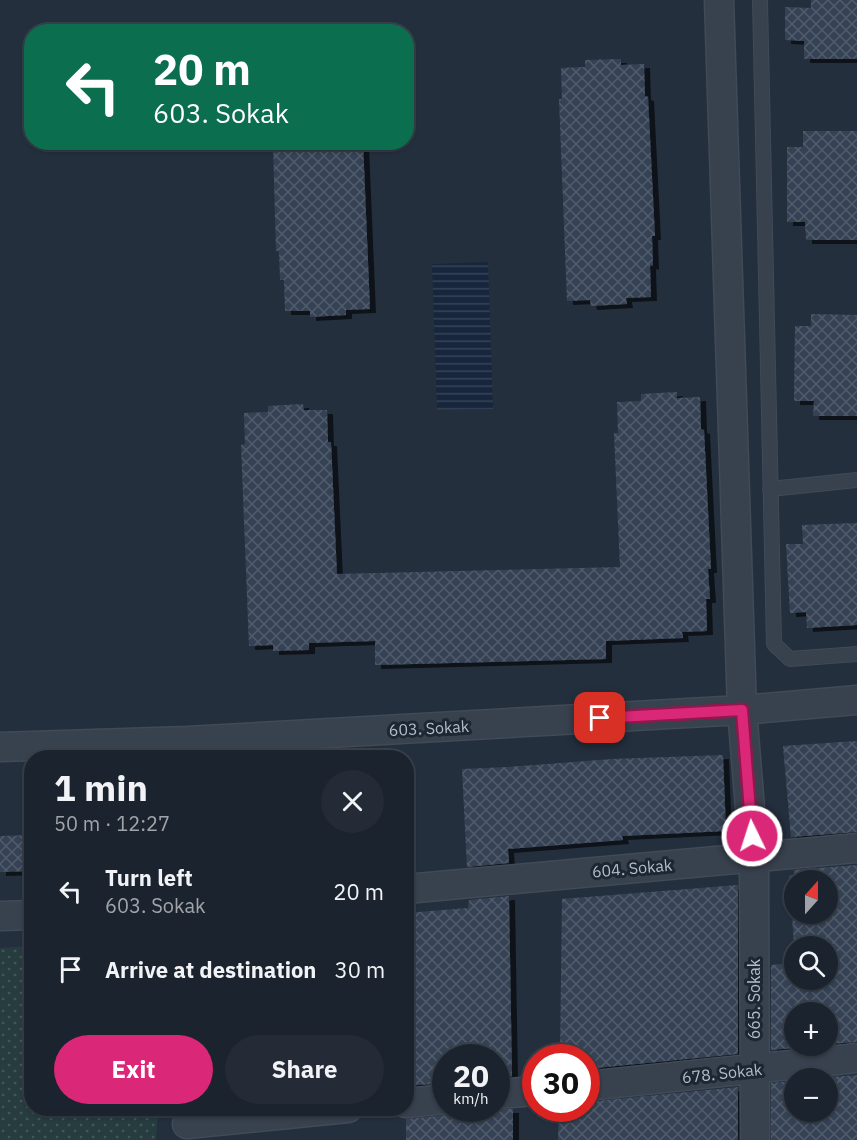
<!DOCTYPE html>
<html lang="en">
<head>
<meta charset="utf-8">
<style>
	body { margin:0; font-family:"IBM Plex Sans",sans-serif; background:#242b36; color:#f1f3f6; height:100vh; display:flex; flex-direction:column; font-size:22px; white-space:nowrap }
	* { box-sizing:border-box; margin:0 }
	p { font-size:20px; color:#a0a4aa }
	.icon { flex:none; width:33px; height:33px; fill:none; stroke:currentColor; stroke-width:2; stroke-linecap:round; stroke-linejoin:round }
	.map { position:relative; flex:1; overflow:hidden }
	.panel { position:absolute; left:24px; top:750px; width:390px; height:366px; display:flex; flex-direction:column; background:#1b232e; border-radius:24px; box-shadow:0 2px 4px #0004,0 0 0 2px #39404a }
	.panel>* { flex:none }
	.top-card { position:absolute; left:24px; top:24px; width:390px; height:126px; border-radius:24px; box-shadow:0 2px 4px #0004,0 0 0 2px #39404a; background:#0b6e4f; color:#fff; overflow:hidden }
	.needle { width:39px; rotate:21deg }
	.fabs { position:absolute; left:784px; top:870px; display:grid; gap:12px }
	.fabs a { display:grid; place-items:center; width:54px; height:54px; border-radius:50%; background:#1b232e; box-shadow:0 2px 4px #0004,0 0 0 2px #39404a; font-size:30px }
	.speed { position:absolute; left:432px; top:1044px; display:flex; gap:12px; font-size:30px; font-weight:700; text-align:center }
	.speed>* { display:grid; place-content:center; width:78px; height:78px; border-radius:50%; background:#1b232e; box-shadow:0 2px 4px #0004,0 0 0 2px #39404a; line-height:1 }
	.speed small { font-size:15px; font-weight:400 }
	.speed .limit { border:9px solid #d22; background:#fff; color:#111 }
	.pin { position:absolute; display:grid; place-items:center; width:51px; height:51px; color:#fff; margin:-26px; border-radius:12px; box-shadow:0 3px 9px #0006 }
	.me { position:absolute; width:66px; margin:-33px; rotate:356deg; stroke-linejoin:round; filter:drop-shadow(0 0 4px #0008) }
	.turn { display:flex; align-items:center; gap:21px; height:126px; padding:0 30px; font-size:27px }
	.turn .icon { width:78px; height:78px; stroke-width:2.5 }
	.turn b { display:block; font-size:42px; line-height:51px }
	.round { display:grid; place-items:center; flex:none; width:63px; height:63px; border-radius:32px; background:#242b36 }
	.overview { display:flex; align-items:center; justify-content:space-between; height:102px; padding:0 30px }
	h1 { font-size:36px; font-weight:700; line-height:45px }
	.cta { display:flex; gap:12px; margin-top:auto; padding:12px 30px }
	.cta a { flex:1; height:69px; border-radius:36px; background:#db2777; color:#fff; font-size:24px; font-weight:700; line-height:69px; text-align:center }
	.cta a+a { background:#242b36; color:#f1f3f6 }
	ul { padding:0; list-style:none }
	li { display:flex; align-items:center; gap:18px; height:78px; padding:0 30px }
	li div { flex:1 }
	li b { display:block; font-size:22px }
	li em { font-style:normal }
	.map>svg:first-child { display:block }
</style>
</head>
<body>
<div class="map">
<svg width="857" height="1140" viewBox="0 0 857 1140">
	<defs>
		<pattern id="park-dots" width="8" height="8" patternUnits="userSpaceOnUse" patternTransform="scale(1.5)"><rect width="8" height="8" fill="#263c3f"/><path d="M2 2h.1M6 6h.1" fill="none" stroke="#435659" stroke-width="1.8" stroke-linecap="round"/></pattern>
		<pattern id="water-rules" width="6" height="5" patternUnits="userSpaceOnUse" patternTransform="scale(1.5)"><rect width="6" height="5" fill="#17263c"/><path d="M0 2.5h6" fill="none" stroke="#364457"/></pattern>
		<pattern id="building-cross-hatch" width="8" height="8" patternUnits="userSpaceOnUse" patternTransform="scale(1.5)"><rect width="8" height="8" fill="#364354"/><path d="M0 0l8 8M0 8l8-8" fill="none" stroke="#515c6b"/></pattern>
		<filter id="shadow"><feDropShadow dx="6" dy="4" stdDeviation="0" flood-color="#0009"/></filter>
	</defs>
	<rect width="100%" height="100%" fill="#242f3e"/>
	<!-- park -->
	<path fill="url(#park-dots)" d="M31,946L32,1108L158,1109L156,1140H0V948Z"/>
	<!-- water -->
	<path fill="url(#water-rules)" d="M488,262L493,409L437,410L432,264Z"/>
	<!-- building -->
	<path fill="url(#building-cross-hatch)" fill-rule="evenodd" filter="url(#shadow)" d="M811,0H857V59H804V41L785,40V7L811,8Z
		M621,59V65L644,64L645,96L648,97L655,236H652L653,266L650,265L651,297L626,298L627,304L591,306L590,300L567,301L559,99H562L561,68L585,67V60Z
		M803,131H857V240H806L805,222H787V147H803Z
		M273,142H363L370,309L346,310V315L310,317V311H285L284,280H280L279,251H276Z
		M811,314L857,315V416H813L814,401H794L795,326H811Z
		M677,392V398L700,397L701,429L704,430L711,569H708L710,599H706L707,631L682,632L683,638L606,641V659L375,665V641L309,643V650L273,651V645L249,646L241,445L245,444L244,413L268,412V406L303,404L304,410H327L328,442H331L337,574L620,567L614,433H618L617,402L641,401V394Z
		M857,523V625L807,628L806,612L790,613L786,544H803L802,525Z
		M857,741V832L791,837L783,746Z
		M723,755L726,831L622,836L623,840L508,849L509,863L467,867L462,769L508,767L613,759Z
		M32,835V871L0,872V836Z
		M857,865V1042L828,1044V1012H795V1046H817L771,1050V965L795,963V980H828V946H795V957L789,876L794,875V870ZM795,880H828V914H795Z
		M738,885V1054L586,1069V1058H560L562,899Z
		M509,896L512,1076L496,1077V1058H446V1083L406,1086V913L468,908L469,900Z
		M857,1075V1140H771V1083L795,1081V1112H828V1078H819Z
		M738,1087V1140H558L559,1108H586V1102Z
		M459,1108L513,1109V1140H406V1119L448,1115L455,1113Z"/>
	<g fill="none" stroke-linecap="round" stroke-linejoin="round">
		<defs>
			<path id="lane" d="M760,0L774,644L790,659L857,654
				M770,489L857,480"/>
			<path id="street" d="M719,0L742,710L754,857L755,1140
				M0,747L188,741L742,710L857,700
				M406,889L857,848
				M0,916L32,915
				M586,1086L857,1058
				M496,1094L536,1091
				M406,1103L446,1099
				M187,1124L348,1108"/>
		</defs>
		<!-- lane casing -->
		<use href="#lane" stroke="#414a57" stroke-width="16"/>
		<!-- street casing -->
		<use href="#street" stroke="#414a57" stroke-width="31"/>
		<!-- lane -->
		<use href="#lane" stroke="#38414e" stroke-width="14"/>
		<!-- street -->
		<use href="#street" stroke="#38414e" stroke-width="28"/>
	</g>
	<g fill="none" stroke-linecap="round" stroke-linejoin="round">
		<defs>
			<path id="route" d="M600,718L742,710L752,836"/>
		</defs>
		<!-- route casing -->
		<use href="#route" stroke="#8e194d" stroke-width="15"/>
		<!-- route -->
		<use href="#route" stroke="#db2777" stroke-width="10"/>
	</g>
	<g text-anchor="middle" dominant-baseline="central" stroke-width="6" stroke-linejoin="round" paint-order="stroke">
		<!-- street labels -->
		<g font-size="16" fill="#b4bcc9" stroke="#1d2633">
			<text transform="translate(429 728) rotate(-3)">603. Sokak</text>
			<text transform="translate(632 868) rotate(-5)">604. Sokak</text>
			<text transform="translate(754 999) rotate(-90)">665. Sokak</text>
			<text transform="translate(722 1073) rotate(-6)">678. Sokak</text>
		</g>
	</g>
</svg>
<div class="fabs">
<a><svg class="needle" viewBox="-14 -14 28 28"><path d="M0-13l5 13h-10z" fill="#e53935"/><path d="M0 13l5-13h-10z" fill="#a0a4aa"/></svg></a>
<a><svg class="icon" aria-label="search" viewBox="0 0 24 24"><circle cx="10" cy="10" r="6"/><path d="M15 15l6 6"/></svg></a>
<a>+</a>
<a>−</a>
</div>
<div class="speed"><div>20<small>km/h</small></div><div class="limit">30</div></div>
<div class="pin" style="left:600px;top:718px;background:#d93025"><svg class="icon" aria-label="arrive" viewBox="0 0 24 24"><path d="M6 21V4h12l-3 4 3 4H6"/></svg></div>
<svg class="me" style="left:752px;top:836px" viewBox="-20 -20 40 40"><circle r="17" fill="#db2777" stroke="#fff" stroke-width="3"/><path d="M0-11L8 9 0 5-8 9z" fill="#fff"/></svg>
<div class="top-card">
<div class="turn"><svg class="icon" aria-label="left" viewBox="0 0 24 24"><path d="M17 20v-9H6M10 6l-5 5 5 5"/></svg><div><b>20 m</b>603. Sokak</div></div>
</div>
<section class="panel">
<div class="overview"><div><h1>1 min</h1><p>50 m · 12:27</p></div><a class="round"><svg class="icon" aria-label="close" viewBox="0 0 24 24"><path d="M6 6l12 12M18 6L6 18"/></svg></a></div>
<ul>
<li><svg class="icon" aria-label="left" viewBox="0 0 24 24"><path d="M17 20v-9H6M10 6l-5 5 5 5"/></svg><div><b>Turn left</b><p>603. Sokak</p></div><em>20 m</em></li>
<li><svg class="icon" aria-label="arrive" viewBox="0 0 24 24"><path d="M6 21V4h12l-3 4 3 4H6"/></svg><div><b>Arrive at destination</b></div><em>30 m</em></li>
</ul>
<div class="cta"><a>Exit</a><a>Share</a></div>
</section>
</div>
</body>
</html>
